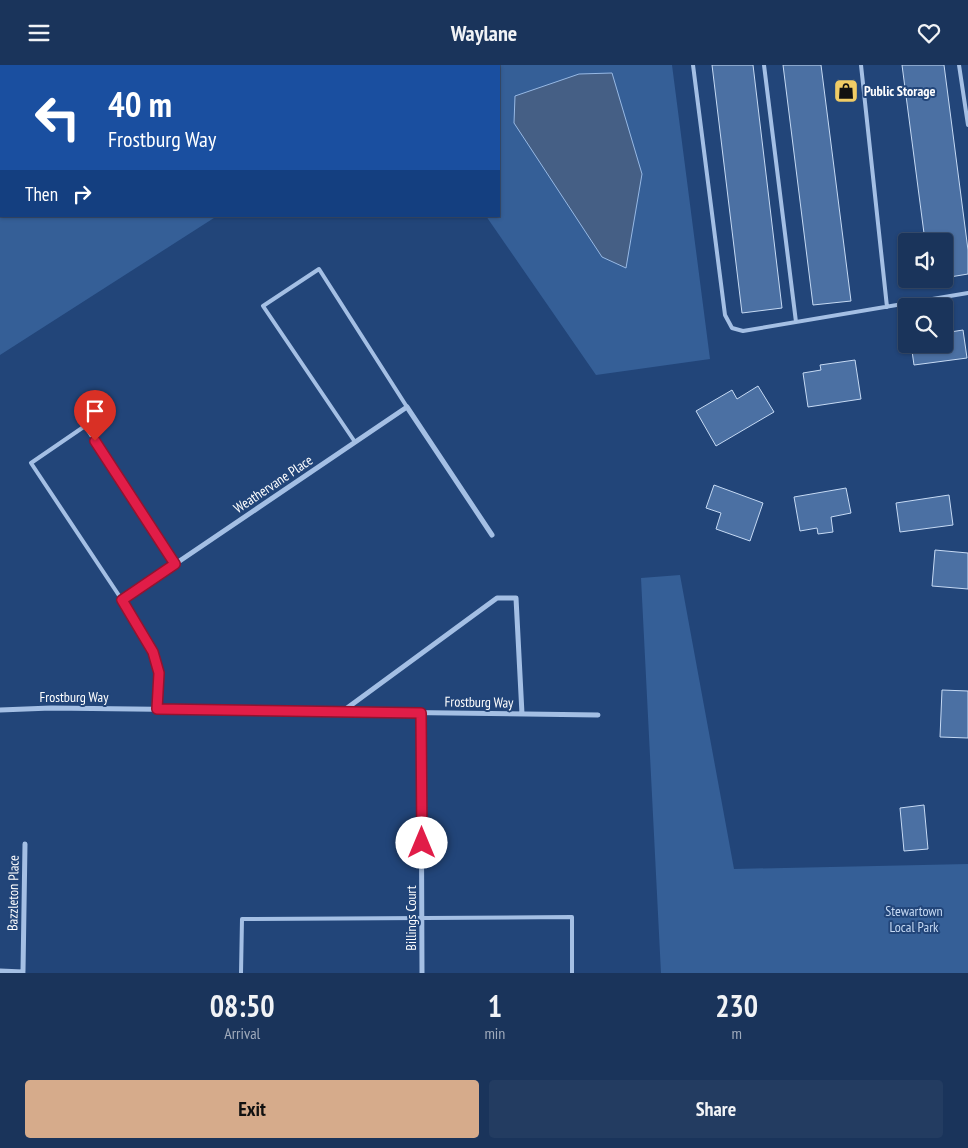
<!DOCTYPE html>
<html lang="en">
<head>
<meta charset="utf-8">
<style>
	body { margin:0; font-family:"PT Sans Narrow",sans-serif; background:#233c61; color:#f1f3f6; height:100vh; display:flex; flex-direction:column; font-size:19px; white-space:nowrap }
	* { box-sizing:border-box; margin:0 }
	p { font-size:16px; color:#9faabb }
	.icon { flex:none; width:28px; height:28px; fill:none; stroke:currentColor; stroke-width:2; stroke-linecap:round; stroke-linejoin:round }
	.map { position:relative; height:908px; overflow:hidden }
	.sheet { display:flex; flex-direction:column; background:#1a345b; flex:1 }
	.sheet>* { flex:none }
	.guide { position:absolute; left:0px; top:0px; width:500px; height:152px; box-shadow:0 1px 4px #0004,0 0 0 1px #384f71; background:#1a4fa0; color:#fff; overflow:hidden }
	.tools { position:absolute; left:898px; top:168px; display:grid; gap:10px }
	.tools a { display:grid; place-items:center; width:55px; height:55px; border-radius:5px; background:#1a345b; box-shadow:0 1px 4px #0004,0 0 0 1px #384f71; font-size:25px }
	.pin { position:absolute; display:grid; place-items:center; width:42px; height:42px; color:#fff; margin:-51px -21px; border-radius:50% 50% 50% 0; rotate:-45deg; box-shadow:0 0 5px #0007 }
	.pin .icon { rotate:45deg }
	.me { position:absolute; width:55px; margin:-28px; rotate:0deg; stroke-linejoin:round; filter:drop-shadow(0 0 4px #0008) }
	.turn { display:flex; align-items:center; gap:18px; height:105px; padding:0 25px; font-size:22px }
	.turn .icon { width:65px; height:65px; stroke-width:2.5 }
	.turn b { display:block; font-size:35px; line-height:42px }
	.then { display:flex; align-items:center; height:48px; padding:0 25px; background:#0003; gap:10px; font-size:19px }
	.eta { display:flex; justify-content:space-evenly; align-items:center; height:85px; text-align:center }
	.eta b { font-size:30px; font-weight:700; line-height:35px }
	.action { display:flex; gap:10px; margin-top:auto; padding:10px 25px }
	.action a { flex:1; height:58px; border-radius:5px; background:#d6ab8b; color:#111; font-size:20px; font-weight:700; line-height:58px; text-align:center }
	.action a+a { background:#233c61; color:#f1f3f6 }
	header { display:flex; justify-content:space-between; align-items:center; height:65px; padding:0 25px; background:#1a345b; font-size:22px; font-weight:700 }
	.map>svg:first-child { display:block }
</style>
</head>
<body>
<header><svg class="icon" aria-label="menu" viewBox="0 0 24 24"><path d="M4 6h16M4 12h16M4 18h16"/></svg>Waylane<svg class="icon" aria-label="heart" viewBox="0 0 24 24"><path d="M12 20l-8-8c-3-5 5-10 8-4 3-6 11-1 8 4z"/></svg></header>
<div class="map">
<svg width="968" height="908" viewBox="0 0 968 908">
	<rect width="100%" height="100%" fill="#224579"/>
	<!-- green -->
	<path fill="#355f97" d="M12,0H672L710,294L596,310L486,151H499V1H11Z
		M0,8H1V151H217L0,290Z
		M680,510L734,804L968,799V908H661L641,513Z"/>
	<!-- water -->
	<path fill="#455f85" stroke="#97b9e5" d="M612,8L642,109L626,203L602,192L514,58L515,31L579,9Z"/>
	<!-- building -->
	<path fill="#4b70a3" stroke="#c6daf4" d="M712,0H753L782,243L742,248Z
		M783,0H821L851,236L813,240Z
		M902,0H944L968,185V209L944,213V176H925Z
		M963,265L967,293L914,300L911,279H944V268Z
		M855,295L861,334L808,342L803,308L821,305L820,300Z
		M758,321L774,347L716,381L696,346L732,325L737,334Z
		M714,420L763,438L750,476L716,464L721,448L706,443Z
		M846,423L851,448L831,452L833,467L818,469L817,463L800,466L794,432Z
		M949,430L953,460L900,467L896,438Z
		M935,485L968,488V524L932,521Z
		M942,625L968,626V673L940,672Z
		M924,740L928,784L904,786L900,743Z"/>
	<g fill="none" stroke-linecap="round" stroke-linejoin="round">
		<!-- lane -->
		<path stroke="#a4bfe4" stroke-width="4" d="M693,0L725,250L732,263L743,266L968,228
			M764,0L796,257
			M861,0L887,242
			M959,0L968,60
			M355,377L263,241L319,204L407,342
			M122,535L31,398L85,361L175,499
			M241,908L242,854L572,852V908"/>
		<!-- street -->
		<path stroke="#a4bfe4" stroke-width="5" d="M157,644L159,608L153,587L122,535L407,342L492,470
			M0,645L51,643L598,650
			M343,646L497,533H516L522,649
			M421,648L422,908
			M0,906L23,907
			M23,906L25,779"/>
	</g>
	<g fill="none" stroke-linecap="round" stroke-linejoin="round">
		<defs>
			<path id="route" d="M95,376L175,499L122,535L153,587L159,608L157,644L421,648L422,778"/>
		</defs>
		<!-- route casing -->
		<use href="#route" stroke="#92132f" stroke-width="12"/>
		<!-- route -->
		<use href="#route" stroke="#e11d48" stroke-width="9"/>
	</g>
	<!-- icons -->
	<defs>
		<symbol id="shop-square" viewBox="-11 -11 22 22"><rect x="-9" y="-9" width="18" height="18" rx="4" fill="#f0cc66" stroke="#224579"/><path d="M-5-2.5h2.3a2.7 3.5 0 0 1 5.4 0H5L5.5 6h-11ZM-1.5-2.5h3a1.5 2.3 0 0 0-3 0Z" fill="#111"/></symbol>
	</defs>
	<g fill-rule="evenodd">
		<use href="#shop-square" x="832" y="12" width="28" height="28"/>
	</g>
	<g text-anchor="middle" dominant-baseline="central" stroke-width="4" stroke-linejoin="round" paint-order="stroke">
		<!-- poi labels -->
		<g font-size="14" font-weight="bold" fill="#fff" stroke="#224579" text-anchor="start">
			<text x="864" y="26">Public Storage</text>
		</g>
		<!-- street labels -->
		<g font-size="14" fill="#fff" stroke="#224579">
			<text transform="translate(273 419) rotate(-34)">Weathervane Place</text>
			<text x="74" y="632">Frostburg Way</text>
			<text transform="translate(479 637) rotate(1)">Frostburg Way</text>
			<text transform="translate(13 828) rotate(-89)">Bazzleton Place</text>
			<text transform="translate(411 853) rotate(-90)">Billings Court</text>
		</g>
		<!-- park labels -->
		<g font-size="14" fill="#c6daf4" stroke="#224579">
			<text x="914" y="846">Stewartown<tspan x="914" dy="16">Local Park</tspan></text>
		</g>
	</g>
</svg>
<div class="tools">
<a><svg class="icon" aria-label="sound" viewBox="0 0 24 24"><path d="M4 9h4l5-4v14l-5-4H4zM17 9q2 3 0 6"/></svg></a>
<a><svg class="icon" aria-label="search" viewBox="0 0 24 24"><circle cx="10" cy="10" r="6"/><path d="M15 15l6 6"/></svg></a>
</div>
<div class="pin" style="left:95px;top:376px;background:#d93025"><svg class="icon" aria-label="arrive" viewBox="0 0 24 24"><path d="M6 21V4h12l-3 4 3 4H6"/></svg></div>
<svg class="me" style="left:422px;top:778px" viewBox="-20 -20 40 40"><circle r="19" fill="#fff"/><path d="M0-13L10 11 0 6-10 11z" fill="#e11d48"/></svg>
<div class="guide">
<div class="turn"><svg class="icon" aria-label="left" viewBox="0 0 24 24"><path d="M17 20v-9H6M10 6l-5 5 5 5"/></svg><div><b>40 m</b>Frostburg Way</div></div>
<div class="then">Then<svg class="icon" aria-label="right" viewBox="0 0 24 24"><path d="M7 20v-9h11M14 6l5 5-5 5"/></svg></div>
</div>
</div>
<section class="sheet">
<div class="eta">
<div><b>08:50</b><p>Arrival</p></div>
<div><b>1</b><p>min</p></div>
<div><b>230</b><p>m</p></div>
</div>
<div class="action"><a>Exit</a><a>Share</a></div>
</section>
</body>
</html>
